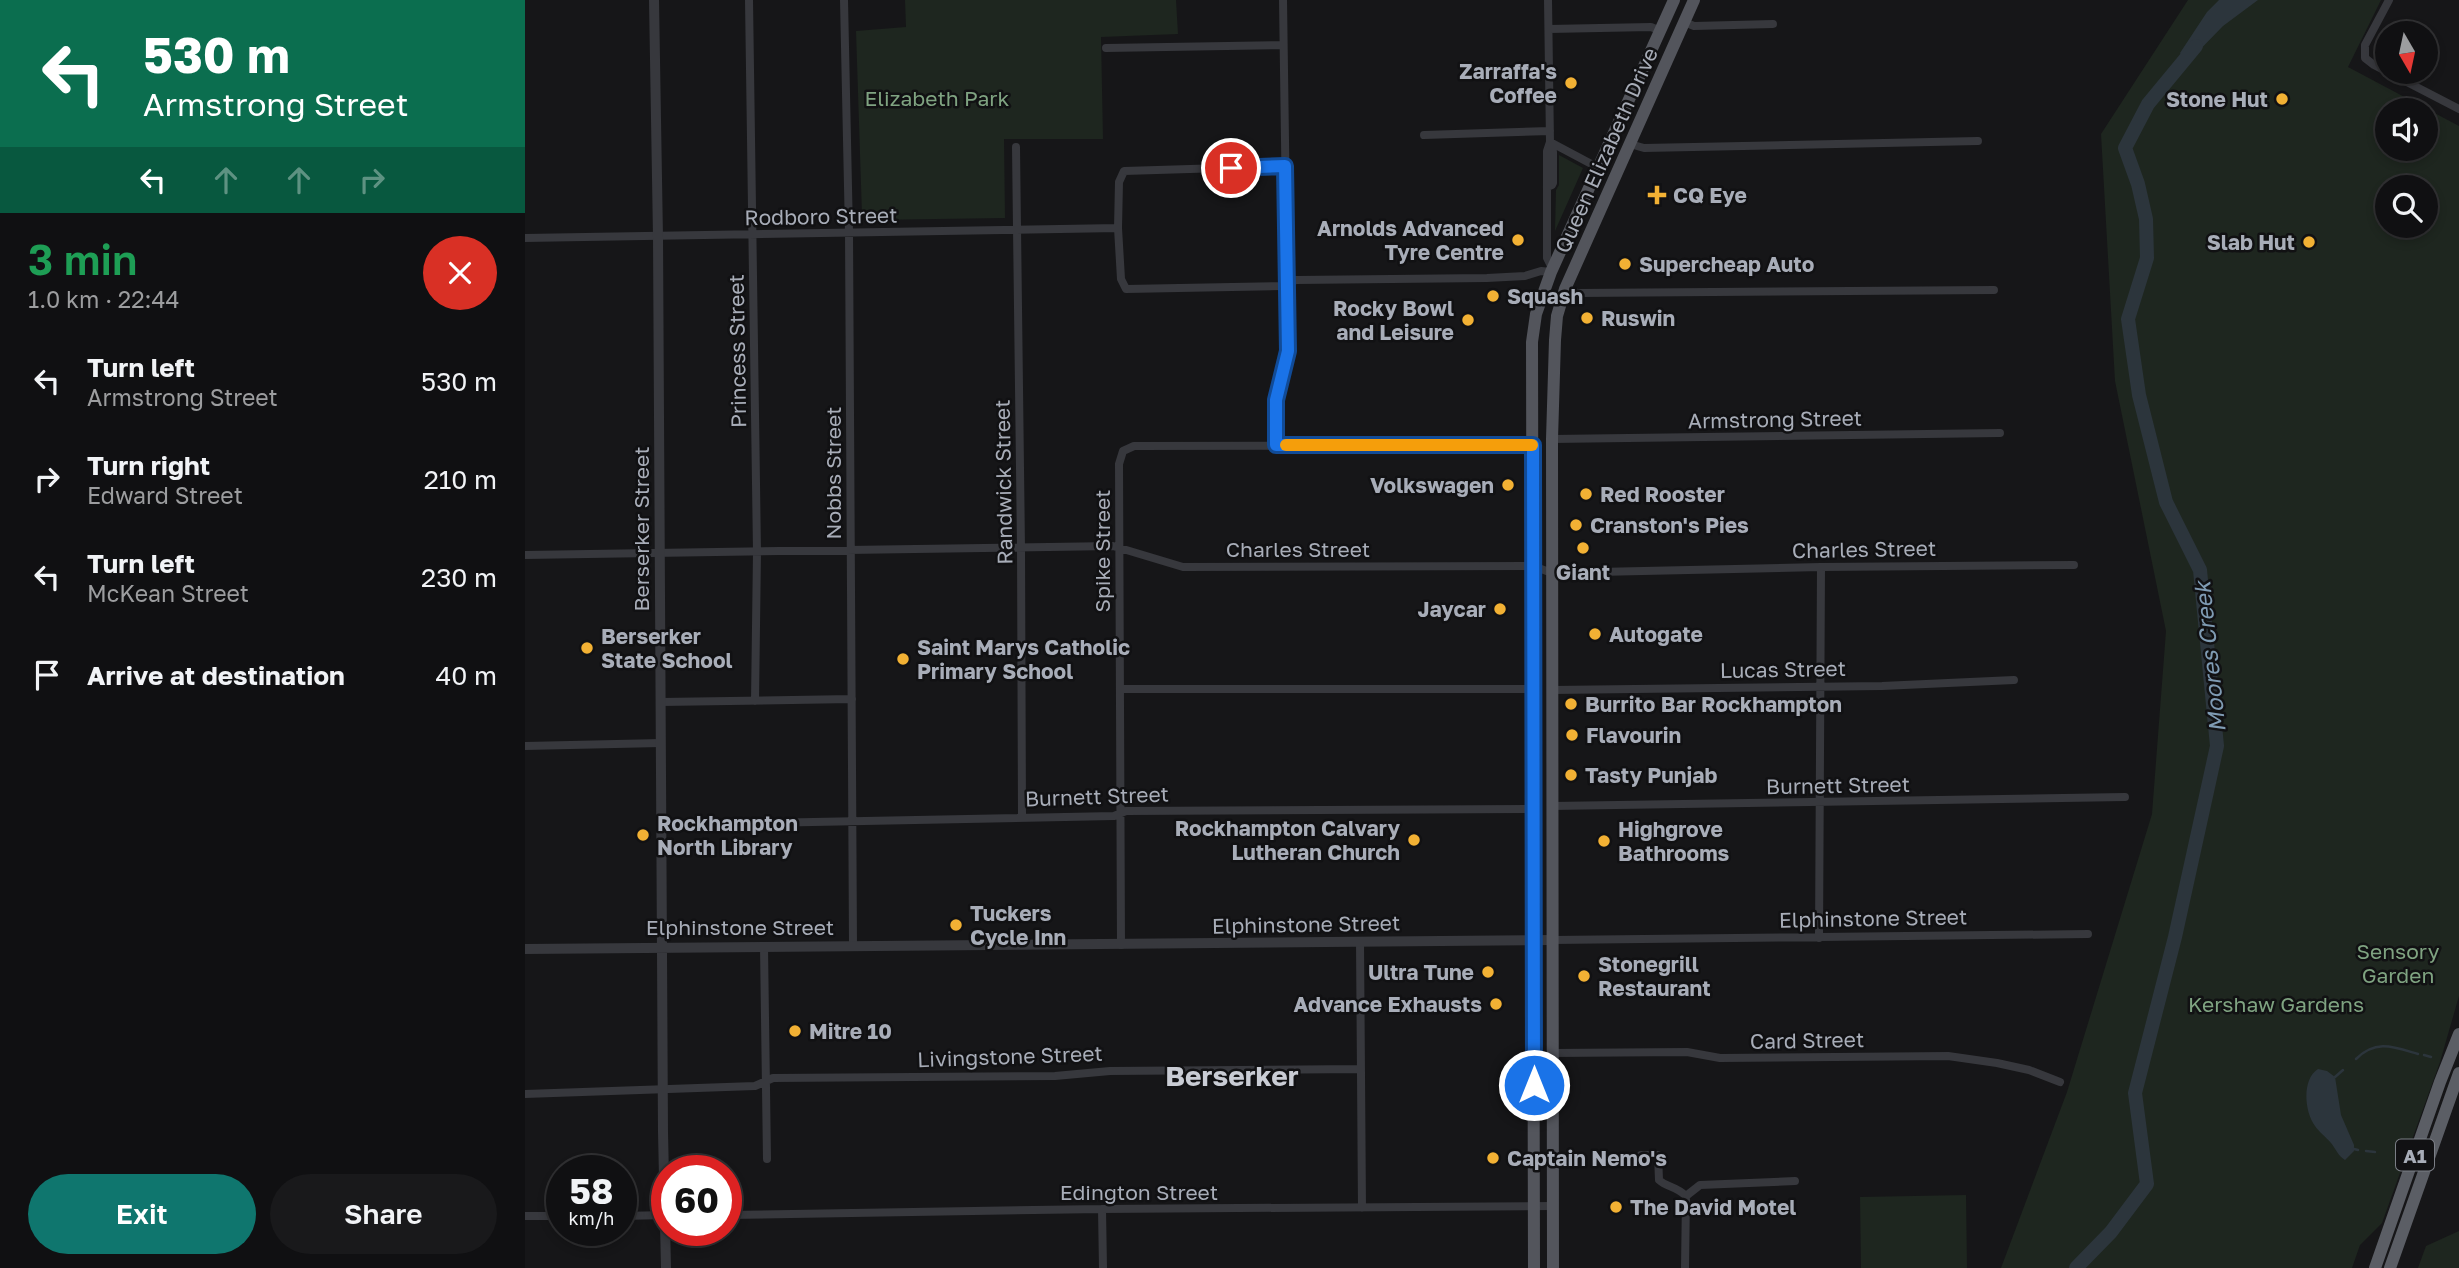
<!DOCTYPE html>
<html lang="en">
<head>
<meta charset="utf-8">
<style>
	body { margin:0; font-family:"Golos Text",sans-serif; background:#19191b; color:#f1f3f6; height:100vh; display:flex; flex-direction:column; font-size:26px; white-space:nowrap }
	* { box-sizing:border-box; margin:0 }
	p { font-size:23px; color:#9c9d9f }
	.icon { flex:none; width:38px; height:38px; fill:none; stroke:currentColor; stroke-width:2; stroke-linecap:round; stroke-linejoin:round }
	.map { position:relative; flex:1; overflow:hidden }
	.sheet { display:flex; flex-direction:column; background:#101012; width:525px }
	.sheet>* { flex:none }
	.guide { background:#0b6e4f; color:#fff; overflow:hidden }
	.needle { width:46px; rotate:171deg }
	.fabs { position:absolute; left:1850px; top:21px; display:grid; gap:14px }
	.fabs a { display:grid; place-items:center; width:63px; height:63px; border-radius:50%; background:#101012; box-shadow:0 4px 10px #0003,0 0 0 2px #303032; font-size:35px }
	.speed { position:absolute; left:21px; top:1155px; display:flex; gap:14px; font-size:35px; font-weight:700; text-align:center }
	.speed>* { display:grid; place-content:center; width:91px; height:91px; border-radius:50%; background:#101012; box-shadow:0 4px 10px #0003,0 0 0 2px #303032; line-height:1 }
	.speed small { font-size:18px; font-weight:400 }
	.speed .limit { border:10px solid #d22; background:#fff; color:#111 }
	.pin { position:absolute; display:grid; place-items:center; width:60px; height:60px; color:#fff; margin:-30px; border:4px solid #fff; border-radius:50%; box-shadow:0 2px 7px #0007 }
	.me { position:absolute; width:77px; margin:-38px; rotate:0deg; stroke-linejoin:round; filter:drop-shadow(0 0 5px #0008) }
	.turn { display:flex; align-items:center; gap:24px; height:147px; padding:0 28px; font-size:32px }
	.turn .icon { width:91px; height:91px; stroke-width:2.5 }
	.turn b { display:block; font-size:49px; line-height:60px }
	.lanes { display:flex; align-items:center; height:66px; padding:0 28px; background:#0003; justify-content:center; gap:35px; direction:ltr }
	.lanes .off { opacity:.35 }
	.round { display:grid; place-items:center; flex:none; width:74px; height:74px; border-radius:37px; background:#19191b }
	.overview { display:flex; align-items:center; justify-content:space-between; height:119px; padding:0 28px }
	h1 { font-size:42px; font-weight:600; line-height:52px; color:#1e9e55 }
	.button { display:flex; gap:14px; margin-top:auto; padding:14px 28px }
	.button a { flex:1; height:80px; border-radius:42px; background:#0f766e; color:#fff; font-size:28px; font-weight:600; line-height:80px; text-align:center }
	.button a+a { background:#19191b; color:#f1f3f6 }
	ul { padding:0; list-style:none }
	li { display:flex; align-items:center; gap:21px; height:98px; padding:0 28px }
	li div { flex:1 }
	li b { display:block; font-size:26px }
	li em { font-style:normal }
	main { display:flex; flex:1; min-height:0 }
	.map>svg:first-child { display:block }
</style>
</head>
<body>
<main>
<section class="sheet">
<div class="guide">
<div class="turn"><svg class="icon" aria-label="left" viewBox="0 0 24 24"><path d="M17 20v-9H6M10 6l-5 5 5 5"/></svg><div><b>530 m</b>Armstrong Street</div></div>
<div class="lanes"><svg class="icon" aria-label="left" viewBox="0 0 24 24"><path d="M17 20v-9H6M10 6l-5 5 5 5"/></svg><svg class="icon off" aria-label="ahead" viewBox="0 0 24 24"><path d="M12 20V5M6 11l6-6 6 6"/></svg><svg class="icon off" aria-label="ahead" viewBox="0 0 24 24"><path d="M12 20V5M6 11l6-6 6 6"/></svg><svg class="icon off" aria-label="right" viewBox="0 0 24 24"><path d="M7 20v-9h11M14 6l5 5-5 5"/></svg></div>
</div>
<div class="overview"><div><h1>3 min</h1><p>1.0 km · 22:44</p></div><a class="round" style="background:#d93025;color:#fff"><svg class="icon" aria-label="close" viewBox="0 0 24 24"><path d="M6 6l12 12M18 6L6 18"/></svg></a></div>
<ul>
<li><svg class="icon" aria-label="left" viewBox="0 0 24 24"><path d="M17 20v-9H6M10 6l-5 5 5 5"/></svg><div><b>Turn left</b><p>Armstrong Street</p></div><em>530 m</em></li>
<li><svg class="icon" aria-label="right" viewBox="0 0 24 24"><path d="M7 20v-9h11M14 6l5 5-5 5"/></svg><div><b>Turn right</b><p>Edward Street</p></div><em>210 m</em></li>
<li><svg class="icon" aria-label="left" viewBox="0 0 24 24"><path d="M17 20v-9H6M10 6l-5 5 5 5"/></svg><div><b>Turn left</b><p>McKean Street</p></div><em>230 m</em></li>
<li><svg class="icon" aria-label="arrive" viewBox="0 0 24 24"><path d="M6 21V4h12l-3 4 3 4H6"/></svg><div><b>Arrive at destination</b></div><em>40 m</em></li>
</ul>
<div class="button"><a>Exit</a><a>Share</a></div>
</section>
<div class="map">
<svg width="1934" height="1268" viewBox="0 0 1934 1268">
	<rect width="100%" height="100%" fill="#161618"/>
	<!-- green -->
	<path fill="#1e261f" fill-rule="evenodd" d="M380,0H651L653,34L576,37L578,139H479L480,218L343,220L337,215L331,31L381,27Z
		M1663,0H1856L1823,67L1934,126V996L1915,1062L1857,1223L1835,1245L1827,1268H1476L1542,1092L1627,814L1641,631L1590,381L1576,134ZM1862,110H1900V149H1862ZM1862,187H1900V226H1862Z
		M1034,155L1058,168L1030,231L1031,190L1034,185Z
		M1441,1195L1442,1268H1336L1335,1197Z
		M1934,1231V1268H1893L1901,1246Z"/>
	<!-- water -->
	<path fill="#2c353c" d="M1694,0H1733L1698,26L1662,63L1655,53L1682,12Z
		M1793,1069L1802,1071L1810,1077L1816,1115L1829,1145V1151L1820,1160C1813,1156 1811,1149 1806,1143C1801,1137 1794,1132 1790,1126C1779,1111 1777,1079 1793,1069Z"/>
	<g fill="none" stroke-linecap="round" stroke-linejoin="round">
		<!-- stream -->
		<path stroke="#2c353c" stroke-width="2.5" d="M1899,1055L1906,1057
			M1831,1059C1851,1039 1869,1047 1893,1054
			M1810,1077L1818,1070
			M1829,1149L1833,1150
			M1841,1151L1850,1152"/>
		<!-- river -->
		<path stroke="#2c353c" stroke-width="14" d="M1551,1268L1586,1232L1622,1184L1610,1093L1650,937L1692,746L1675,570L1641,502L1614,395L1603,319L1622,258L1621,219L1613,184L1600,148L1623,104L1671,46"/>
		<!-- minor -->
		<path stroke="#37383d" stroke-width="8" d="M224,0L232,552L230,701
			M319,0L324,233L328,946
			M1864,0L1840,45V58L1849,65L1934,109
			M1159,22L1169,26L1248,24
			M1024,29L1126,27L1136,31
			M581,48L758,45
			M899,135L1025,131
			M1025,142L1022,151V258L1027,268
			M1025,142L1072,167
			M1105,144L1119,148L1453,141
			M491,147L496,548L497,817
			M760,166L599,171L594,182L593,228L596,279L601,289L756,286L771,280L962,278L1000,276L1016,271L1026,272
			M1022,187L1027,185L1028,183V152L1025,142L1023,0
			M0,238L593,228
			M1040,289L1053,293L1469,290
			M1027,439L1475,433
			M751,445V399L763,351L758,0
			M0,555L588,546L658,567L1008,566L1027,573L1296,567L1549,565
			M595,689H1009
			M1027,690L1357,686L1489,680
			M136,702L327,699
			M0,746L136,743
			M1027,806L1600,797
			M137,825L589,816L601,811L1010,809
			M1294,938L1296,567
			M1027,940L1563,934
			M835,942L837,1208
			M596,945L594,464L598,451L609,446L1008,445
			M239,947L242,1159
			M1027,1053L1162,1052L1195,1058L1423,1056L1472,1063L1504,1070L1535,1082
			M0,1094L230,1086L248,1078L530,1076L585,1071L836,1069
			M1116,1155H1133L1134,1180C1141,1187 1151,1186 1161,1196
			M1161,1196L1175,1185L1270,1181
			M577,1209L578,1268
			M201,1215L577,1209L1027,1206
			M0,1216H37
			M96,1216L142,1215
			M1160,1268L1161,1196"/>
		<!-- tertiary -->
		<path stroke="#37383d" stroke-width="10" d="M129,0L133,237L138,1132L141,1268
			M0,949L1027,940"/>
		<!-- primary -->
		<path stroke="#53555c" stroke-width="12" d="M1009,1268L1007,342L1011,314L1026,272L1149,0
			M1028,1268L1027,439L1030,340L1032,316L1040,289L1169,0"/>
		<!-- trunk -->
		<path stroke="#5b5e65" stroke-width="12" d="M1850,1268L1915,1082L1934,1034
			M1865,1268L1934,1073"/>
	</g>
	<g fill="none" stroke-linecap="round" stroke-linejoin="round">
		<defs>
			<path id="route" d="M706,168L760,166L763,351L751,400V445H1008L1009,1085"/>
		</defs>
		<!-- route casing -->
		<use href="#route" stroke="#114b97" stroke-width="18"/>
		<!-- route -->
		<use href="#route" stroke="#1a73e8" stroke-width="12"/>
		<!-- slow -->
		<path stroke="#f59e0b" stroke-width="12" d="M761,445H1007"/>
	</g>
	<!-- markers -->
	<g fill="#f2b134" stroke="#111113" stroke-width="2.5">
		<circle cx="1046" cy="83" r="7"/>
		<circle cx="1757" cy="99" r="7"/>
		<path d="M1128.5 184.5h7v7h7v7h-7v7h-7v-7h-7v-7h7z"/>
		<circle cx="993" cy="240" r="7"/>
		<circle cx="1784" cy="242" r="7"/>
		<circle cx="1100" cy="264" r="7"/>
		<circle cx="968" cy="296" r="7"/>
		<circle cx="1062" cy="318" r="7"/>
		<circle cx="943" cy="320" r="7"/>
		<circle cx="983" cy="485" r="7"/>
		<circle cx="1061" cy="494" r="7"/>
		<circle cx="1051" cy="525" r="7"/>
		<circle cx="1058" cy="548" r="7"/>
		<circle cx="975" cy="609" r="7"/>
		<circle cx="1070" cy="634" r="7"/>
		<circle cx="62" cy="648" r="7"/>
		<circle cx="378" cy="659" r="7"/>
		<circle cx="1046" cy="704" r="7"/>
		<circle cx="1047" cy="735" r="7"/>
		<circle cx="1046" cy="775" r="7"/>
		<circle cx="118" cy="835" r="7"/>
		<circle cx="889" cy="840" r="7"/>
		<circle cx="1079" cy="841" r="7"/>
		<circle cx="431" cy="925" r="7"/>
		<circle cx="963" cy="972" r="7"/>
		<circle cx="1059" cy="976" r="7"/>
		<circle cx="971" cy="1004" r="7"/>
		<circle cx="270" cy="1031" r="7"/>
		<circle cx="968" cy="1158" r="7"/>
		<circle cx="1091" cy="1207" r="7"/>
	</g>
	<g text-anchor="middle" dominant-baseline="central" stroke-width="5" stroke-linejoin="round" paint-order="stroke">
		<!-- shield labels -->
		<rect fill="#111113" stroke="#7b7e86" stroke-width="2" x="1871" y="1139.5" width="38" height="31" rx="5"/>
		<g font-size="19" font-weight="bold" fill="#a8adb8">
			<text x="1890" y="1155">A1</text>
		</g>
		<!-- poi labels -->
		<g font-size="21" font-weight="bold" fill="#a8adb8" stroke="#111113" text-anchor="start">
			<text x="1032" y="71" text-anchor="end">Zarraffa's<tspan x="1032" dy="24">Coffee</tspan></text>
			<text x="1743" y="99" text-anchor="end">Stone Hut</text>
			<text x="1148" y="195">CQ Eye</text>
			<text x="979" y="228" text-anchor="end">Arnolds Advanced<tspan x="979" dy="24">Tyre Centre</tspan></text>
			<text x="1770" y="242" text-anchor="end">Slab Hut</text>
			<text x="1114" y="264">Supercheap Auto</text>
			<text x="982" y="296">Squash</text>
			<text x="929" y="308" text-anchor="end">Rocky Bowl<tspan x="929" dy="24">and Leisure</tspan></text>
			<text x="1076" y="318">Ruswin</text>
			<text x="969" y="485" text-anchor="end">Volkswagen</text>
			<text x="1075" y="494">Red Rooster</text>
			<text x="1065" y="525">Cranston's Pies</text>
			<text x="1058" y="572" text-anchor="middle">Giant</text>
			<text x="961" y="609" text-anchor="end">Jaycar</text>
			<text x="1084" y="634">Autogate</text>
			<text x="76" y="636">Berserker<tspan x="76" dy="24">State School</tspan></text>
			<text x="392" y="647">Saint Marys Catholic<tspan x="392" dy="24">Primary School</tspan></text>
			<text x="1060" y="704">Burrito Bar Rockhampton</text>
			<text x="1061" y="735">Flavourin</text>
			<text x="1060" y="775">Tasty Punjab</text>
			<text x="132" y="823">Rockhampton<tspan x="132" dy="24">North Library</tspan></text>
			<text x="875" y="828" text-anchor="end">Rockhampton Calvary<tspan x="875" dy="24">Lutheran Church</tspan></text>
			<text x="1093" y="829">Highgrove<tspan x="1093" dy="24">Bathrooms</tspan></text>
			<text x="445" y="913">Tuckers<tspan x="445" dy="24">Cycle Inn</tspan></text>
			<text x="1073" y="964">Stonegrill<tspan x="1073" dy="24">Restaurant</tspan></text>
			<text x="949" y="972" text-anchor="end">Ultra Tune</text>
			<text x="957" y="1004" text-anchor="end">Advance Exhausts</text>
			<text x="284" y="1031">Mitre 10</text>
			<text x="982" y="1158">Captain Nemo's</text>
			<text x="1105" y="1207">The David Motel</text>
		</g>
		<!-- park labels -->
		<g font-size="21" fill="#7fa381" stroke="#111113">
			<text x="412" y="98">Elizabeth Park</text>
			<text x="1873" y="951">Sensory<tspan x="1873" dy="24">Garden</tspan></text>
			<text x="1751" y="1004">Kershaw Gardens</text>
		</g>
		<!-- street labels -->
		<g font-size="21" fill="#a8adb8" stroke="#111113">
			<text transform="translate(1081 150) rotate(-66)">Queen Elizabeth Drive</text>
			<text transform="translate(296 216) rotate(-1)">Rodboro Street</text>
			<text transform="translate(212 351) rotate(-91)">Princess Street</text>
			<text transform="translate(1250 419) rotate(-1)">Armstrong Street</text>
			<text transform="translate(308 473) rotate(-90)">Nobbs Street</text>
			<text transform="translate(478 482) rotate(-91)">Randwick Street</text>
			<text transform="translate(116 529) rotate(-90)">Berserker Street</text>
			<text x="773" y="549">Charles Street</text>
			<text transform="translate(1339 549) rotate(-1)">Charles Street</text>
			<text transform="translate(577 551) rotate(-90)">Spike Street</text>
			<text transform="translate(1258 669) rotate(-1)">Lucas Street</text>
			<text transform="translate(1313 785) rotate(-1)">Burnett Street</text>
			<text transform="translate(572 796) rotate(-2)">Burnett Street</text>
			<text transform="translate(1348 918) rotate(-1)">Elphinstone Street</text>
			<text transform="translate(781 924) rotate(-1)">Elphinstone Street</text>
			<text x="215" y="927">Elphinstone Street</text>
			<text transform="translate(1282 1040) rotate(-1)">Card Street</text>
			<text transform="translate(485 1056) rotate(-2)">Livingstone Street</text>
			<text x="614" y="1192">Edington Street</text>
		</g>
		<!-- water labels -->
		<g font-size="23" font-style="italic" fill="#7f9bb3" stroke="#111113">
			<text transform="translate(1684 657) rotate(-96)">Moores Creek</text>
		</g>
		<!-- district labels -->
		<g font-size="28" font-weight="bold" fill="#c9ccd4" stroke="#111113">
			<text x="707" y="1075">Berserker</text>
		</g>
	</g>
</svg>
<div class="fabs">
<a><svg class="needle" viewBox="-14 -14 28 28"><path d="M0-13l5 13h-10z" fill="#e53935"/><path d="M0 13l5-13h-10z" fill="#9c9d9f"/></svg></a>
<a><svg class="icon" aria-label="sound" viewBox="0 0 24 24"><path d="M4 9h4l5-4v14l-5-4H4zM17 9q2 3 0 6"/></svg></a>
<a><svg class="icon" aria-label="search" viewBox="0 0 24 24"><circle cx="10" cy="10" r="6"/><path d="M15 15l6 6"/></svg></a>
</div>
<div class="speed"><div>58<small>km/h</small></div><div class="limit">60</div></div>
<div class="pin" style="left:706px;top:168px;background:#d93025"><svg class="icon" aria-label="arrive" viewBox="0 0 24 24"><path d="M6 21V4h12l-3 4 3 4H6"/></svg></div>
<svg class="me" style="left:1009px;top:1085px" viewBox="-20 -20 40 40"><circle r="17" fill="#1a73e8" stroke="#fff" stroke-width="3"/><path d="M0-11L8 9 0 5-8 9z" fill="#fff"/></svg>
</div>
</main>
</body>
</html>
